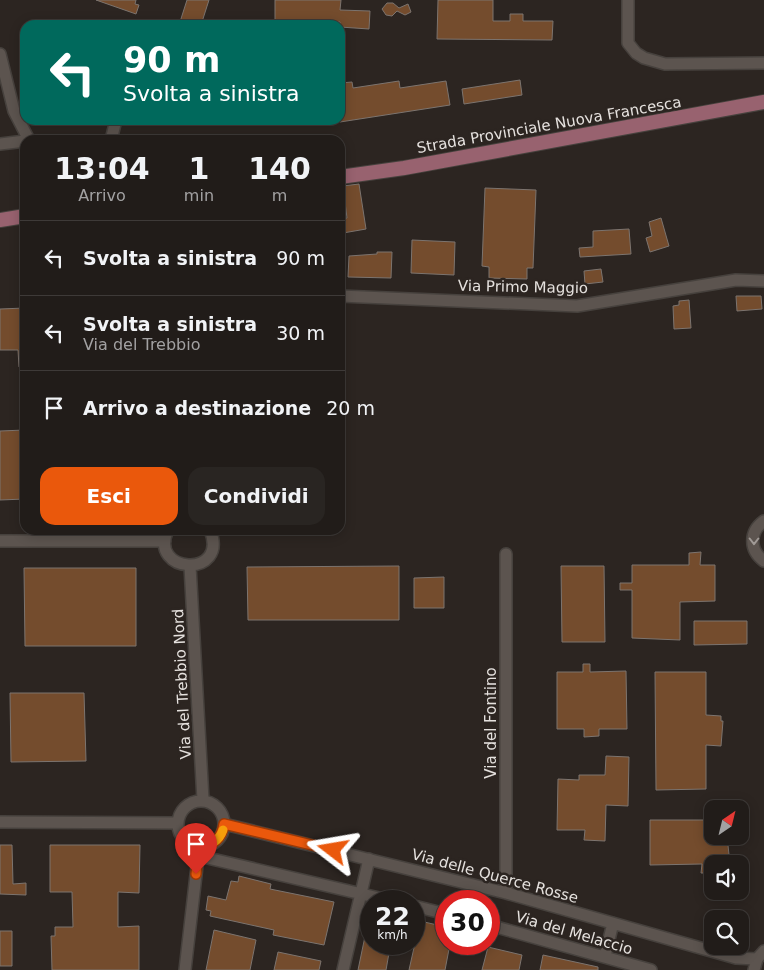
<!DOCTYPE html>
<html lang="it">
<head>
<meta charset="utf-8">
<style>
	body { margin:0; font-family:"DejaVu Sans",sans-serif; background:#292522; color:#f1f3f6; height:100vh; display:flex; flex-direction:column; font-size:19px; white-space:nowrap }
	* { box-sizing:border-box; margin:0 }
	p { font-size:16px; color:#a2a1a2 }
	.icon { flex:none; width:28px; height:28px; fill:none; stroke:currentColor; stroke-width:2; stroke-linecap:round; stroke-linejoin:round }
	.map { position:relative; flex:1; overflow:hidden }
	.sheet { position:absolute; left:20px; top:135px; width:325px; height:400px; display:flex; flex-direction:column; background:#211c19; border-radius:15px; box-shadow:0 2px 12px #0003,0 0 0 1px #3e3a38 }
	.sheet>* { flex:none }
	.banner { position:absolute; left:20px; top:20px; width:325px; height:105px; border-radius:15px; box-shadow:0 2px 12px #0003,0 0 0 1px #3e3a38; background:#00695c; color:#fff; overflow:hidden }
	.needle { width:32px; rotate:35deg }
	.fabs { position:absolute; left:704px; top:800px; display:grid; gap:10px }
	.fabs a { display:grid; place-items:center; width:45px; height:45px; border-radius:10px; background:#211c19; box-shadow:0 2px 12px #0003,0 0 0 1px #3e3a38; font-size:25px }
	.speed { position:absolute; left:360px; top:890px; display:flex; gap:10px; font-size:25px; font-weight:700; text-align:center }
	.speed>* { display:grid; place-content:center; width:65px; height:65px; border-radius:50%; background:#211c19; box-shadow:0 2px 12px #0003,0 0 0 1px #3e3a38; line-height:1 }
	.speed small { font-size:12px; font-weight:400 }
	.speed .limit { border:8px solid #d22; background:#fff; color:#111 }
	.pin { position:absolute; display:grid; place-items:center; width:42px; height:42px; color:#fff; margin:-51px -21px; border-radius:50% 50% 50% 0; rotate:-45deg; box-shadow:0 0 5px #0007 }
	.pin .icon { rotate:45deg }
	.me { position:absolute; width:55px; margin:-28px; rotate:284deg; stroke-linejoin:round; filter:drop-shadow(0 0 4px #0008) }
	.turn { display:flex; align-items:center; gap:18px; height:105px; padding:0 20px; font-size:22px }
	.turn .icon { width:65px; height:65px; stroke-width:2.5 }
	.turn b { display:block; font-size:35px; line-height:42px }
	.eta { display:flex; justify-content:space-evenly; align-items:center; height:85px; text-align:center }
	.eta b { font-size:30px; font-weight:600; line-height:35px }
	.button { display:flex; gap:10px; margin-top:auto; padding:10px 20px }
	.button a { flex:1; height:58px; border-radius:15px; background:#ea580c; color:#fff; font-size:20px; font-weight:600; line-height:58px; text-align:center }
	.button a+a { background:#292522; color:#f1f3f6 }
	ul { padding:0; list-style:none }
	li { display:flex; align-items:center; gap:15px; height:75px; padding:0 20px; border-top:1px solid #3e3a38 }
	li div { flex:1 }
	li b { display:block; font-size:19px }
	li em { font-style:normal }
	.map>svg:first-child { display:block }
</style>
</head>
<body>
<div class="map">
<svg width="764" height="970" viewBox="0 0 764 970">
	<rect width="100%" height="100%" fill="#2c2521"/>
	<!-- building -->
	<path fill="#744c2d" stroke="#7c746f" d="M96,0H136L135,4L139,5L136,14Z
		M187,0H209L201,25H179Z
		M275,0H341L340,10L370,11L369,29L340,27V22L275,20Z
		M438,0H493V21H510V14H523V21H553L552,40L437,39Z
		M387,3H393L399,8L408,4L411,12L405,15L397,11L392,16L386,15L382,9Z
		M520,80L522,95L464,104L462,89Z
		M399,81L400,88L446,81L450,105L340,122V83L352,82L353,88Z
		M359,184L366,229L343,233L340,219L347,218L343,186Z
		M485,188L536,190L533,268H527V279L489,278V267L482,266Z
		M661,218L669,246L650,252L646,238L652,236L649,222Z
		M629,229L631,254L580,257L579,248L593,247V231Z
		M412,240L455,242L454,275L411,273Z
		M377,252H392L391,278L348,277L349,256L377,254Z
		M601,269L603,282L585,284L584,271Z
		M736,296H761L762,309L737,311Z
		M689,300L691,328L674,329L673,306L679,305V301Z
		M25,308V367H19L18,350H0V309Z
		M25,430V499L0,500V431Z
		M701,552L700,565H715V601L680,602V640L632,638V590H620V583H632V565H689V553Z
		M399,566V620H248L247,567Z
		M561,566H604L605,642H562Z
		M24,568H136V646H25Z
		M444,577V608H414V578Z
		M694,621H747V644L694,645Z
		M583,664H590V672L626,671L627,729H599V736L584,737V729H557V672H583Z
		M655,672H706V715L721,716V721H723L721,746L706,745V789L656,790Z
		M10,693H84L86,761L11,762Z
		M606,756L629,757L628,806L606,805L605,841L584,840L585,830H557L558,779L579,780V775H605Z
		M650,820H712V836H727L730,864H712V873H701L702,864L650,865Z
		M0,845H12L13,884L26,883V895L0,894Z
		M50,845H140L139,893L118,892V927L139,926V970H52L51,936H55V927H73L72,892H50Z
		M239,876L271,884L270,889L334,902L324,945L273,935L274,930L210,916L211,911L206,910L208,896L226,900L231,881L238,882Z
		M420,921L446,927V944H450L445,970H409Z
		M368,922L371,923V944H382L380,951L389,953L386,970H358Z
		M214,930L256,940L250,970H206Z
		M0,931H12V966H0Z
		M488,947L522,955L519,970H482Z
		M278,952L321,961L319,970H274Z
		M543,955L598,967V970H540Z"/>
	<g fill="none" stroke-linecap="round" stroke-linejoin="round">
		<defs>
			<path id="minor" d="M628,0V43L636,53L644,58L665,64L764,63
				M0,54L14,111L29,140
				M111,140L116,120
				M0,144L25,141
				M340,296L577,306L736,280L764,281
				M764,521C749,532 749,550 764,561
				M168,530C147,574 230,579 210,530
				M0,541H165
				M190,566L203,800
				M178 824a23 23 0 1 1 46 0a23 23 0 1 1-46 0Z
				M0,822L177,823
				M224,824L506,893L736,958L757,959
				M199,856L392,901
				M506,893V554
				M414,906L446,914
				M489,925L651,970
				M605,956L613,923
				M185,970L199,849
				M343,970L369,859
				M754,970L757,959L764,951"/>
			<path id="major" d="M340,177L404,168L764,102
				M0,220L25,216"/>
		</defs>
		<!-- minor casing -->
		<use href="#minor" stroke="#46413d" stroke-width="14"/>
		<!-- major casing -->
		<use href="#major" stroke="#46413d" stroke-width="16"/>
		<!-- minor -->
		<use href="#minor" stroke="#5c544f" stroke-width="11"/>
		<!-- major -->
		<use href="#major" stroke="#98626f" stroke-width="14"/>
	</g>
	<!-- one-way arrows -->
	<defs><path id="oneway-chevron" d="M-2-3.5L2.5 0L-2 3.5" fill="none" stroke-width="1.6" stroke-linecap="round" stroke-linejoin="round" transform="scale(1.25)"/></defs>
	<use stroke="#a09a96" href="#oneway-chevron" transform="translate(754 541) rotate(90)"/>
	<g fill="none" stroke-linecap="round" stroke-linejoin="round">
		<defs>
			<path id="route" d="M196,874L199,847C213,846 222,838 224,824L333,850"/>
		</defs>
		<!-- route casing -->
		<use href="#route" stroke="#983908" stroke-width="12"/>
		<!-- route -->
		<use href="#route" stroke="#ea580c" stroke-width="9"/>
		<!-- slow -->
		<path stroke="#f59e0b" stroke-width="9" d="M199,851V847C211,846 219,841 223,830"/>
	</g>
	<g text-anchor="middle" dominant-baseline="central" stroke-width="5" stroke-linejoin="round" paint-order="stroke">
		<!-- street labels -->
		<g font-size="15" fill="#e5e1de" stroke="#2c2521">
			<text transform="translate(549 125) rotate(-10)">Strada Provinciale Nuova Francesca</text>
			<text transform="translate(523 287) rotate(1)">Via Primo Maggio</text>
			<text transform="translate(182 684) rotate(-93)">Via del Trebbio Nord</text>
			<text transform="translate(491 723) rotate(-90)">Via del Fontino</text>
			<text transform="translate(495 876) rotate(15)">Via delle Querce Rosse</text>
			<text transform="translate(574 933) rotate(16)">Via del Melaccio</text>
		</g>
	</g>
</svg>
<div class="fabs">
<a><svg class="needle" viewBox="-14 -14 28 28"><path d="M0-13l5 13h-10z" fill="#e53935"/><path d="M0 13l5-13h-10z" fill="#a2a1a2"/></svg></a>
<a><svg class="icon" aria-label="sound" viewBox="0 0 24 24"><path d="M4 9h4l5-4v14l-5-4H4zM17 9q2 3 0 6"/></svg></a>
<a><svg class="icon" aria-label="search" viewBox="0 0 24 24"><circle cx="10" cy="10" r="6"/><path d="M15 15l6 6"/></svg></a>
</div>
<div class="speed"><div>22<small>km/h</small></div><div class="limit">30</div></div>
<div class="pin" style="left:196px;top:874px;background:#d93025"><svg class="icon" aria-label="arrive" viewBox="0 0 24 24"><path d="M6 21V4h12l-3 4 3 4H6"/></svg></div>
<svg class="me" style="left:333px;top:850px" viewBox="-20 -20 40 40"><path d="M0-17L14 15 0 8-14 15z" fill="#ea580c" stroke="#fff" stroke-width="4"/></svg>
<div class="banner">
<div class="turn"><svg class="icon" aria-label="left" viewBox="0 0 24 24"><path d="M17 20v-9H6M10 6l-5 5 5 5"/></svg><div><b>90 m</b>Svolta a sinistra</div></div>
</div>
<section class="sheet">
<div class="eta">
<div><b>13:04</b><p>Arrivo</p></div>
<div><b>1</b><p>min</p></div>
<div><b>140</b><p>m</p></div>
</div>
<ul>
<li><svg class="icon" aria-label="left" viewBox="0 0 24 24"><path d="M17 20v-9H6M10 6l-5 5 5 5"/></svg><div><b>Svolta a sinistra</b></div><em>90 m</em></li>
<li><svg class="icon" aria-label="left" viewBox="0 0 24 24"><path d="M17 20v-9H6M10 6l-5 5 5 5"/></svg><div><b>Svolta a sinistra</b><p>Via del Trebbio</p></div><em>30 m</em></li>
<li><svg class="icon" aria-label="arrive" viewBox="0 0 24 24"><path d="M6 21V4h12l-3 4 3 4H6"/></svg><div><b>Arrivo a destinazione</b></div><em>20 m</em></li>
</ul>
<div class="button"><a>Esci</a><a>Condividi</a></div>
</section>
</div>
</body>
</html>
